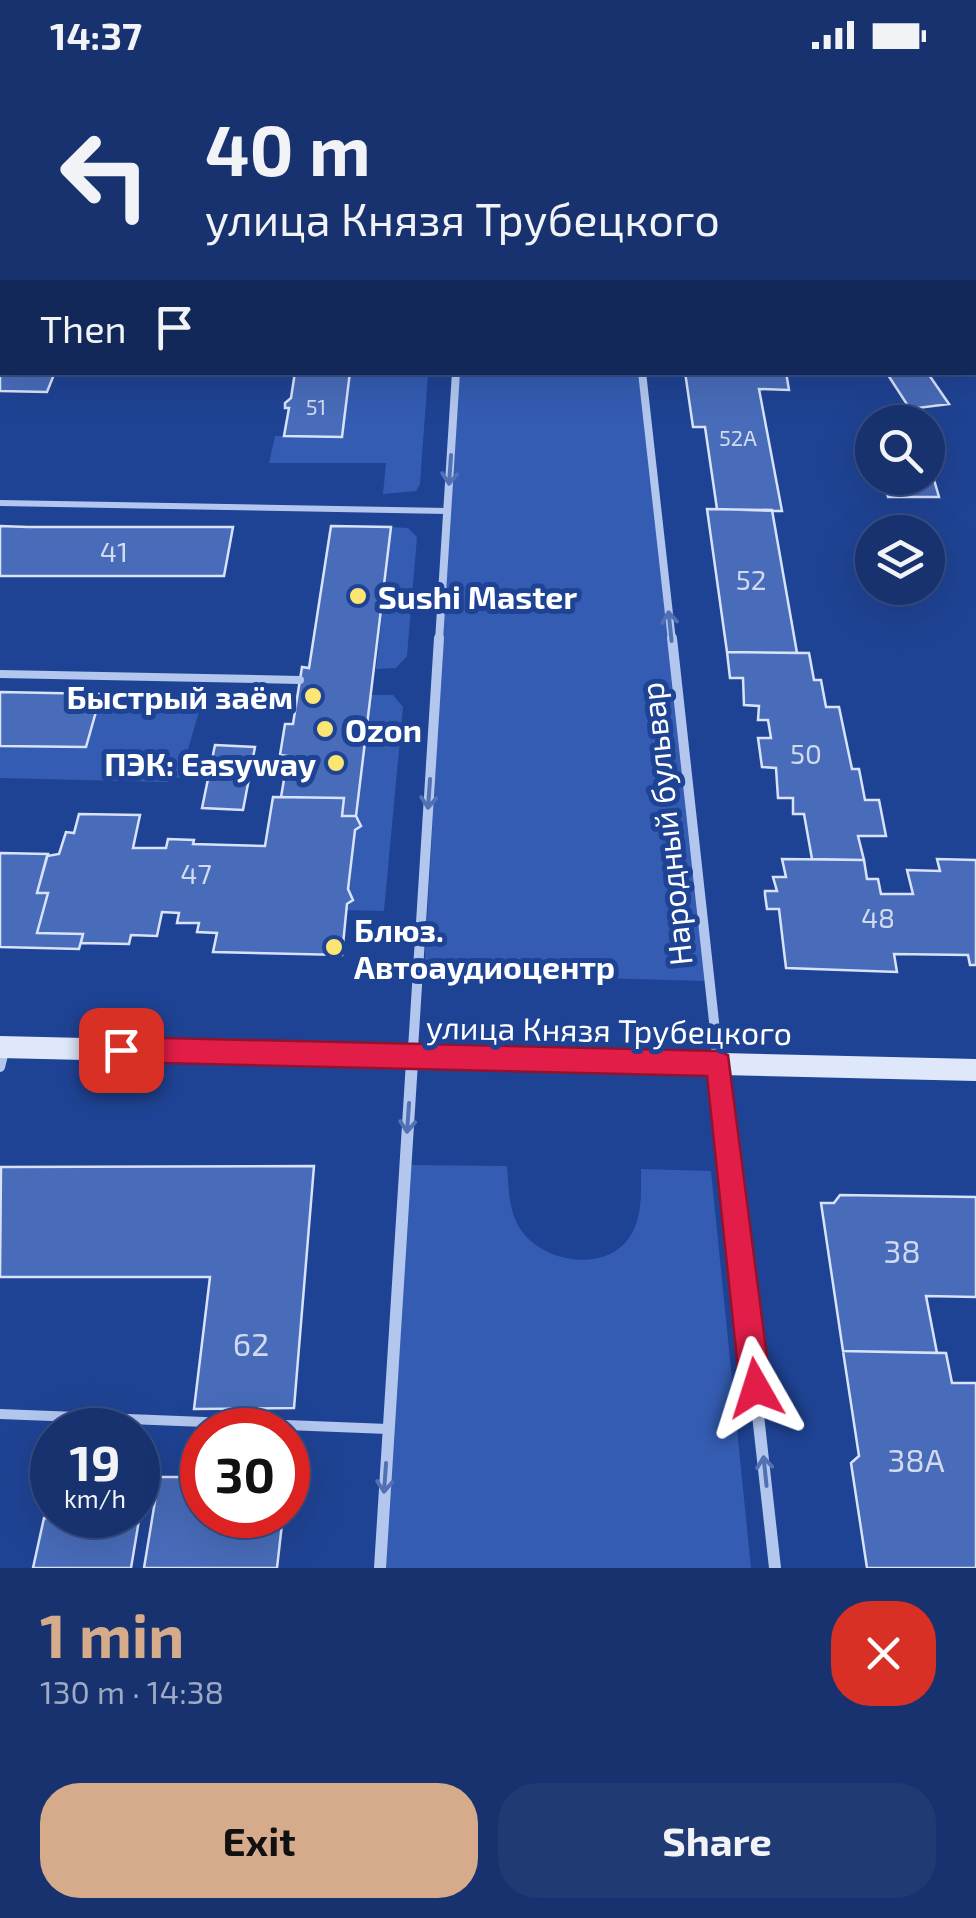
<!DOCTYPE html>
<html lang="en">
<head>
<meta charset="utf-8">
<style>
	body { margin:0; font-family:"Exo 2",sans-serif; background:#203a74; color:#f1f3f6; height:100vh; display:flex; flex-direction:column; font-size:38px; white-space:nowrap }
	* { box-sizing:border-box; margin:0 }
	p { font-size:32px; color:#9eaac3 }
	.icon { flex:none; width:55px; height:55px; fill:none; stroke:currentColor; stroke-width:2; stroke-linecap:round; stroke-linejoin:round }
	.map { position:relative; height:1498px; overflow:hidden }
	.sheet { display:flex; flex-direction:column; background:#17326f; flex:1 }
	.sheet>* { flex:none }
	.top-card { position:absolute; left:0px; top:0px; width:978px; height:305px; box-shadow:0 10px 40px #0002,0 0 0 2px #364d82; background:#17326f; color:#f1f3f6; overflow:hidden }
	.tools { position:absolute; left:855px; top:335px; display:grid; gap:20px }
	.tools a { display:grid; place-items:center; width:90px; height:90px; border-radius:50%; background:#17326f; box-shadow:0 10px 40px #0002,0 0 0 2px #364d82; font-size:50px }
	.speed { position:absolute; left:30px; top:1338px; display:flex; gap:20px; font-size:50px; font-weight:700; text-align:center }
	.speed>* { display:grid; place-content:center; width:130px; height:130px; border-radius:50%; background:#17326f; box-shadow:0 10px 40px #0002,0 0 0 2px #364d82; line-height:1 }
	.speed small { font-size:25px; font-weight:400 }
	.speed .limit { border:15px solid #d22; background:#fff; color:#111 }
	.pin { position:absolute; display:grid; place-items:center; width:85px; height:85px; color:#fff; margin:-42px; border-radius:20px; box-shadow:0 5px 15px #0006 }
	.me { position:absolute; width:110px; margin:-55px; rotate:354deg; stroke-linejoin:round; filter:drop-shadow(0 0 8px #0008) }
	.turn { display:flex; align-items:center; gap:35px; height:210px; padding:0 40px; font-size:45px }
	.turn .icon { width:130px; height:130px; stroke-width:2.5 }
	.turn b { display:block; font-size:70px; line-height:85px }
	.then { display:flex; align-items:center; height:95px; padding:0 40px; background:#0003; gap:20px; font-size:38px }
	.round { display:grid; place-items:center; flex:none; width:105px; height:105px; border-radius:40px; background:#203a74 }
	.headline { display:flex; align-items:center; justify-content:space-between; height:170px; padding:0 40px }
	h1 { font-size:60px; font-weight:700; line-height:75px; color:#d6ab8b }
	.primary-button { display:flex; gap:20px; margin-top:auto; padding:20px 40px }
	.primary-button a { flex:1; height:115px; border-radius:40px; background:#d6ab8b; color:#111; font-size:40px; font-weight:700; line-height:115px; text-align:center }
	.primary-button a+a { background:#203a74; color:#f1f3f6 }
	.status { display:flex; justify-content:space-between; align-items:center; height:70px; padding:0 50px; background:#17326f; direction:ltr }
	.status svg { height:28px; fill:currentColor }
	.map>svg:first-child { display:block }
</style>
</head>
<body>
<div class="status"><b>14:37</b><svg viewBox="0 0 49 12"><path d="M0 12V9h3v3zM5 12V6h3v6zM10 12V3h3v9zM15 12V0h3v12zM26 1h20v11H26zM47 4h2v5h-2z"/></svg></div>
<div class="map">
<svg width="976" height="1498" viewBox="0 0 976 1498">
	<rect width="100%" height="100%" fill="#1f4394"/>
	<!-- green -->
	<path fill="#345cb2" d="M350,303H428L420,414L416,421L383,424L386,393H269L275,366H342Z
		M458,303H639L706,911L424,903Z
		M391,457L408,458L417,467L407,586L396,598L376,599Z
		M101,624L197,628L200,638L180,707L166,712L0,708V676L86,677Z
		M370,625H393L403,637L384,841L346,840L353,830L348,819Z
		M410,1095L507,1096C509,1120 508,1145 524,1164C548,1193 605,1202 629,1168C643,1148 641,1122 641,1099L711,1101L751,1498H385Z"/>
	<!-- building -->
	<path fill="#486cba" stroke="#d8e3fa" stroke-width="2.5" d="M0,212L2,302H55L47,322L0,321Z
		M295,302H350L342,367L284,366L289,338H285V333L291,328Z
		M685,302H786L789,320L759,319L782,441L717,439L705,357H693Z
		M886,302H927L949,334L910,339Z
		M928,389L939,427H888L882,408H928Z
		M707,439L772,440L797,583L727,582Z
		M0,456L28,457H233L224,506H0Z
		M331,456L391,457L356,746H342L344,728L281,727L288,686L280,685L285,654H293L302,597L309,598Z
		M727,582L809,583L814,610H821L826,637H839L852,699H859L865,730H879L886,766H858L864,790L812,789L804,744H793V728H778L776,698L762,697L758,668H771L768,650H758L759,636L744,635L743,608H730Z
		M0,622L101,624L86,677L0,676Z
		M215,675L255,677L243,740L202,738Z
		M273,727L344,728L342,746H356L361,756L355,760L348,819L353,830L347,834L342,885L213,882L217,863L197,862L199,853H177L179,843L162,842L157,866L131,865L129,874L81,873L83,864L37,863L48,823H37L47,786L59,784L66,762L74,763L79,744L140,745L133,778H166L168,769L194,770L193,774L265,776Z
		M0,783L48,784L37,823H48L37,863L83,864L79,879L0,877Z
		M782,789L864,790L867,809H878L881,824H913L907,800L940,801L937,789L976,790V895H970L968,885L894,884L897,902L786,898L779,839H767L765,825V821H777L773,807H786Z
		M314,1096L294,1338L194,1339L210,1207H0L1,1097Z
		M840,1125L976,1127V1227L926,1226L937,1283L843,1281L821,1133H834Z
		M843,1281L946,1283L952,1313H976V1498H867L851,1393L859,1386Z
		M159,1407H202V1445H283L277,1498H144Z
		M44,1448L139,1450L131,1498H33Z"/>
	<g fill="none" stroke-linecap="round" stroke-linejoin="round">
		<!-- lane-far2 -->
		<path stroke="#b2c6ee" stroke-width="6" d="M0,433L447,441"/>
		<!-- lane-far1 -->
		<path stroke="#b2c6ee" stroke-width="8" d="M0,604L300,610"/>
		<!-- lane -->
		<path stroke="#b2c6ee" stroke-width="10" d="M0,997L4,981
			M0,1344L388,1359"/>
		<!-- street-far2 -->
		<path stroke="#b2c6ee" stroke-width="8" d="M642,302L672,571
			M439,571L456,302"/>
		<!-- street-far1 -->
		<path stroke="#b2c6ee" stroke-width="10" d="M672,568L717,979
			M413,979L439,568"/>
		<!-- street -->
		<path stroke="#b2c6ee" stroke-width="12" d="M717,976L775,1498
			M380,1498L413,976"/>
		<!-- secondary -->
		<path fill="#dfe7fa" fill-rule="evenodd" d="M0,4H2V10H0Z
			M975,14H976V20H975Z
			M0,19H2V25H0Z
			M975,29H976V35H975Z
			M0,966L976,989V1011L0,988Z"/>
	</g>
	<!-- one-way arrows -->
	<defs><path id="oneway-shaft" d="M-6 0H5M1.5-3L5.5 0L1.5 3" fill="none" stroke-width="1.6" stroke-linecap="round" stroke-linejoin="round" transform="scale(2.5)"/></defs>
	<g stroke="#5271b4">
		<use href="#oneway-shaft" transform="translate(450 400) rotate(94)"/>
		<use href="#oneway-shaft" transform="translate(670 556) rotate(-96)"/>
		<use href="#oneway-shaft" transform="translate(429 724) rotate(94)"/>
		<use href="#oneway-shaft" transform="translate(408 1048) rotate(94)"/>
		<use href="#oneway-shaft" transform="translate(765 1401) rotate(-96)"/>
		<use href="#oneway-shaft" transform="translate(385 1408) rotate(94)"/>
	</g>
	<!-- route -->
	<path fill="#e11d48" stroke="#92132f" stroke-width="2.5" d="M121,967L719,981L728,985L771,1318L766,1329L756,1334L745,1329L740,1318L707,1006L121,992L112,989L108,980L112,971Z"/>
	<!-- markers -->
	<g fill="#fce673" stroke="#1f4394" stroke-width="4">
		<circle cx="358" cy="526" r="10"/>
		<circle cx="313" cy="626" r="10"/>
		<circle cx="325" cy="659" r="10"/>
		<circle cx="336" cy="693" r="10"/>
		<circle cx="334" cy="877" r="10"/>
	</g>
	<g text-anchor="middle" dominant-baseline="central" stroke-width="10" stroke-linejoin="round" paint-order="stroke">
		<!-- far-number labels -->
		<g font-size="22" fill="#d1daee">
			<text x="316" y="336">51</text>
			<text x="738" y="367">52А</text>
		</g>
		<!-- number labels -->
		<g font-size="28" fill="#d1daee">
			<text x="114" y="481">41</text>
			<text x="751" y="509">52</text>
			<text x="806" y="683">50</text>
			<text x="196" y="803">47</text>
			<text x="878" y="847">48</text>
		</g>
		<!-- poi labels -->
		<g font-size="32" font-weight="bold" fill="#fff" stroke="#1f4394" text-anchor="start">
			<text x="378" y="526">Sushi Master</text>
			<text x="293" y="626" text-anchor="end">Быстрый заём</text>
			<text x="345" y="659">Ozon</text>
			<text x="316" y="693" text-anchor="end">ПЭК: Easyway</text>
			<text x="354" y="859">Блюз.<tspan x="354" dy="37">Автоаудиоцентр</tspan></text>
		</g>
		<!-- street labels -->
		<g font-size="32" fill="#fff" stroke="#1f4394">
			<text transform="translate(665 754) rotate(-96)">Народный бульвар</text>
			<text transform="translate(609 959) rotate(1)">улица Князя Трубецкого</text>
		</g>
		<!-- near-number labels -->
		<g font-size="32" fill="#d1daee">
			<text x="902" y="1180">38</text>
			<text x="251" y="1273">62</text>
			<text x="916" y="1389">38А</text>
		</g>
	</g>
</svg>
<div class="tools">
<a><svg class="icon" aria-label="search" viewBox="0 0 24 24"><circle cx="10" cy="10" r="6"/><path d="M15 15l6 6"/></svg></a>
<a><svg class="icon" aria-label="layers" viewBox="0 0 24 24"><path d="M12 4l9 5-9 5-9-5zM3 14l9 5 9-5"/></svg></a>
</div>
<div class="speed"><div>19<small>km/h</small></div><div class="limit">30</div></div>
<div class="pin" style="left:121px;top:980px;background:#d93025"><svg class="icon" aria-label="arrive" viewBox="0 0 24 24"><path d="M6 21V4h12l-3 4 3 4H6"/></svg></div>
<svg class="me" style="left:756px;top:1318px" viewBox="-20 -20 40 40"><path d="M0-17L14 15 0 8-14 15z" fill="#e11d48" stroke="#fff" stroke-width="4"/></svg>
<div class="top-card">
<div class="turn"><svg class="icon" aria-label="left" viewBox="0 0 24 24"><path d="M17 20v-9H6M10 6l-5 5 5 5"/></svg><div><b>40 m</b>улица Князя Трубецкого</div></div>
<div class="then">Then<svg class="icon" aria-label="arrive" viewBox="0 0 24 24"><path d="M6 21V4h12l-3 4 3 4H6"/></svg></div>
</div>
</div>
<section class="sheet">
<div class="headline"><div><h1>1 min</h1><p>130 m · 14:38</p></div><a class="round" style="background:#d93025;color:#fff"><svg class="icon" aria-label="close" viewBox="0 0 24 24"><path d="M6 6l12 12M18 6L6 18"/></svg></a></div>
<div class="primary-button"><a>Exit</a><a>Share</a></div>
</section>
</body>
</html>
